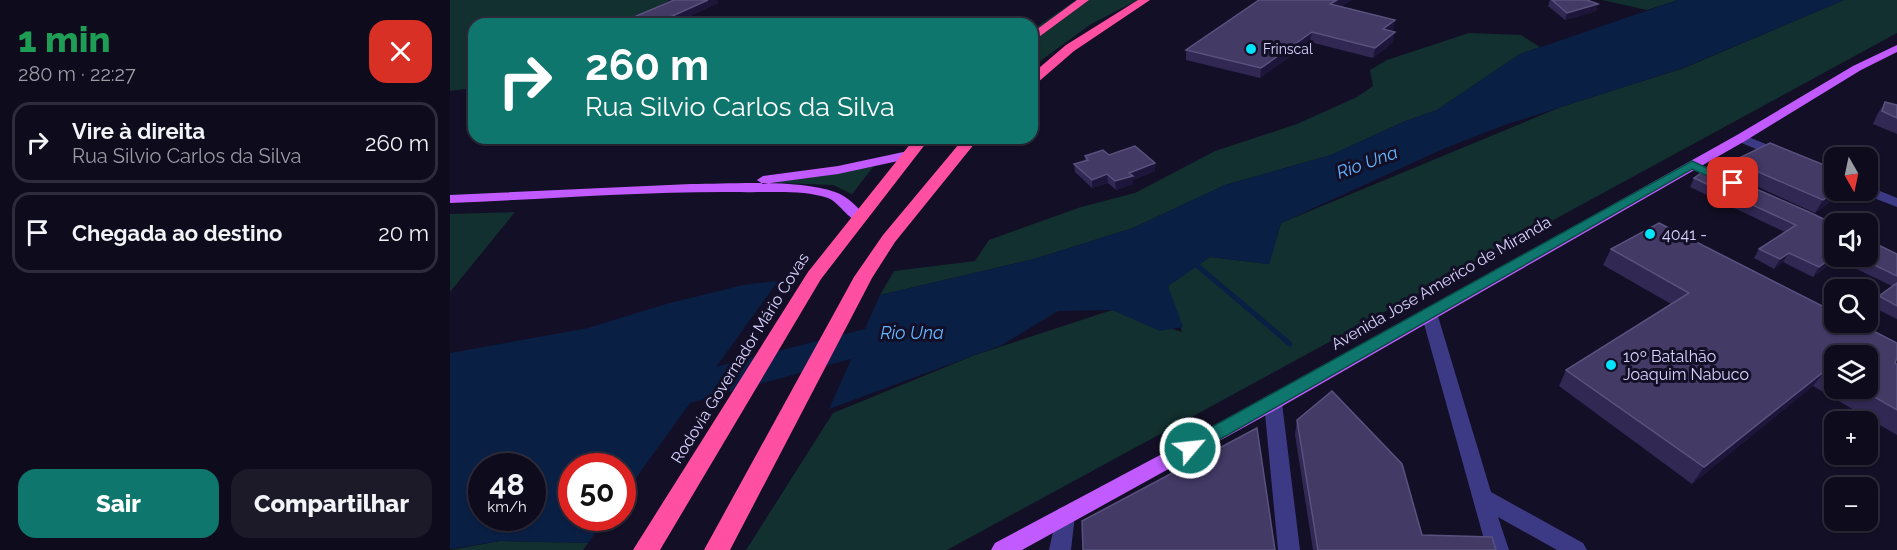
<!DOCTYPE html>
<html lang="pt">
<head>
<meta charset="utf-8">
<style>
	body { margin:0; font-family:Raleway,sans-serif; background:#1c1929; color:#f1f3f6; height:100vh; display:flex; flex-direction:column; font-size:22px; white-space:nowrap }
	* { box-sizing:border-box; margin:0 }
	p { font-size:20px; color:#9b9ba3 }
	.icon { flex:none; width:33px; height:33px; fill:none; stroke:currentColor; stroke-width:2; stroke-linecap:round; stroke-linejoin:round }
	.map { position:relative; flex:1; overflow:hidden }
	.panel { display:flex; flex-direction:column; background:#0e0b1c; width:450px }
	.panel>* { flex:none }
	.banner { position:absolute; left:18px; top:18px; width:570px; height:126px; border-radius:18px; box-shadow:0 2px 4px #0004,0 0 0 2px #2e2b3b; background:#0f766e; color:#fff; overflow:hidden }
	.needle { width:39px; rotate:171deg }
	.controls { position:absolute; left:1374px; top:147px; display:grid; gap:12px }
	.controls a { display:grid; place-items:center; width:54px; height:54px; border-radius:12px; background:#0e0b1c; box-shadow:0 2px 4px #0004,0 0 0 2px #2e2b3b; font-size:30px }
	.speed { position:absolute; left:18px; top:453px; display:flex; gap:12px; font-size:30px; font-weight:700; text-align:center }
	.speed>* { display:grid; place-content:center; width:78px; height:78px; border-radius:50%; background:#0e0b1c; box-shadow:0 2px 4px #0004,0 0 0 2px #2e2b3b; line-height:1 }
	.speed small { font-size:15px; font-weight:400 }
	.speed .limit { border:9px solid #d22; background:#fff; color:#111 }
	.pin { position:absolute; display:grid; place-items:center; width:51px; height:51px; color:#fff; margin:-26px; border-radius:12px; box-shadow:0 3px 9px #0006 }
	.me { position:absolute; width:66px; margin:-33px; rotate:62deg; stroke-linejoin:round; filter:drop-shadow(0 0 4px #0008) }
	.turn { display:flex; align-items:center; gap:21px; height:126px; padding:0 18px; font-size:27px }
	.turn .icon { width:78px; height:78px; stroke-width:2.5 }
	.turn b { display:block; font-size:42px; line-height:51px }
	.round { display:grid; place-items:center; flex:none; width:63px; height:63px; border-radius:18px; background:#1c1929 }
	.summary { display:flex; align-items:center; justify-content:space-between; height:102px; padding:0 18px }
	h1 { font-size:36px; font-weight:800; line-height:45px; color:#1e9e55 }
	.primary-button { display:flex; gap:12px; margin-top:auto; padding:12px 18px }
	.primary-button a { flex:1; height:69px; border-radius:18px; background:#0f766e; color:#fff; font-size:24px; font-weight:800; line-height:69px; text-align:center }
	.primary-button a+a { background:#1c1929; color:#f1f3f6 }
	ul { padding:0; list-style:none }
	li { display:flex; align-items:center; gap:18px; height:81px; margin:0 12px 9px; padding:0 6px; border:3px solid #2e2b3b; border-radius:18px }
	li div { flex:1 }
	li b { display:block; font-size:22px }
	li em { font-style:normal }
	main { display:flex; flex:1; min-height:0 }
	.map>svg:first-child { display:block }
</style>
</head>
<body>
<main>
<section class="panel">
<div class="summary"><div><h1>1 min</h1><p>280 m · 22:27</p></div><a class="round" style="background:#d93025;color:#fff"><svg class="icon" aria-label="close" viewBox="0 0 24 24"><path d="M6 6l12 12M18 6L6 18"/></svg></a></div>
<ul>
<li><svg class="icon" aria-label="right" viewBox="0 0 24 24"><path d="M7 20v-9h11M14 6l5 5-5 5"/></svg><div><b>Vire à direita</b><p>Rua Silvio Carlos da Silva</p></div><em>260 m</em></li>
<li><svg class="icon" aria-label="arrive" viewBox="0 0 24 24"><path d="M6 21V4h12l-3 4 3 4H6"/></svg><div><b>Chegada ao destino</b></div><em>20 m</em></li>
</ul>
<div class="primary-button"><a>Sair</a><a>Compartilhar</a></div>
</section>
<div class="map">
<svg width="1447" height="550" viewBox="0 0 1447 550">
	<rect width="100%" height="100%" fill="#130f26"/>
	<!-- green -->
	<path fill="#12302f" d="M0,0H220L173,24H24V88L0,91Z
		M626,0H688L641,24L582,67V30Z
		M1152,0H1228L1197,10Z
		M1394,0H1447V33L497,550H296L383,413L525,355L662,310L732,332L718,286L760,257L819,264L831,223L1111,107L1234,68Z
		M1019,33L1071,35L1090,47L1070,54L987,110L953,122L881,155L775,185L683,228L584,259L430,295L444,271L525,261L539,240L631,207L685,193L765,151L847,124L907,97L923,86L920,70L937,60Z
		M424,166L402,194L383,185L305,182L373,176Z
		M65,212L0,292V214Z
		M50,541L138,543L133,550H0Z"/>
	<!-- water -->
	<path fill="#0a1f44" fill-rule="evenodd" d="M1228,0H1394L1233,68L1052,126L993,149L831,223L819,264L760,257L718,286L733,327L710,331L662,310L608,311L552,345L379,409L430,295L584,259L683,228L775,185L881,155L953,122L987,110L1070,54Z
		M328,281L173,496L172,466H122V518H157L138,543L50,541L0,549V353L138,328L216,304L293,285ZM32,466H82V518H32Z"/>
	<g fill="none" stroke-linecap="round" stroke-linejoin="round">
		<!-- stream -->
		<path stroke="#0a1f44" stroke-width="5" d="M743,262L840,344"/>
		<!-- river -->
		<path fill="#0a1f44" fill-rule="evenodd" d="M450,320L463,324L468,333L463,342L210,411L196,406L191,396L196,386L210,381Z"/>
		<!-- minor -->
		<path fill="#3d3a85" fill-rule="evenodd" d="M1291,134L1333,151L1335,154L1329,158L1325,157L1287,141L1285,138Z
			M1418,186L1447,198V207L1411,193L1410,190H1418Z
			M979,308L985,309L987,313L1041,492L1133,543L1137,550H1107L1048,517L1059,550H1037L971,313L973,309Z
			M823,396L829,398L832,403L850,550H828L814,403L817,398Z
			M615,506L622,509L625,515L621,550H599L608,509Z"/>
		<!-- major -->
		<path fill="#c25bff" fill-rule="evenodd" d="M1447,45V52L1411,70L1295,141L829,408L572,550H541L545,543L817,398L1287,135L1403,66Z
			M458,151L464,155L462,158L388,174L313,184L307,180L313,176L388,166Z
			M241,184C283,184 346,179 385,192C397,196 409,208 417,218L410,222C397,219 390,203 378,198C351,189 319,193 291,192C194,191 97,199 0,203V195Z"/>
		<!-- highway -->
		<path fill="#ff4fa3" fill-rule="evenodd" d="M627,0H639L582,42V33Z
			M688,0H700L624,51L587,83L582,84V74L616,45Z
			M465,138H480L371,279L210,550H183L358,272Z
			M514,138H529L445,242L422,278L280,550H254L404,277L433,235Z"/>
	</g>
	<!-- wall -->
	<path fill="#312854" fill-rule="evenodd" d="M224,0H267L268,3L223,24H187L184,17Z
		M809,0H902L891,6L945,20L943,30L941,31L943,42L923,58L860,42L810,78L736,60V50Z
		M1100,0H1137L1148,4L1146,11L1115,20L1098,6Z
		M1435,102L1447,105V134L1423,124L1427,115Z
		M322,138H372L360,145Z
		M659,155L705,163V171L683,180V184L666,190L658,183L642,188L625,172L624,164L635,161V156Z
		M1283,161L1384,190H1396L1365,213L1277,173Z
		M1244,178L1359,212L1384,256H1418L1447,254V319L1421,306L1429,296L1442,286L1386,259L1363,277L1333,262L1324,269L1304,258L1309,249L1335,232L1240,187Z
		M1161,249L1447,364V435L1363,386L1242,484L1109,386L1116,370L1221,304L1153,265ZM1384,356L1418,388H1384Z
		M847,420L972,535L1046,550H863L845,435Z"/>
	<!-- shaded-wall -->
	<path fill="#1d163a" d="M258,0H267L268,3L223,24H210L209,22Z
		M887,0H902L878,13L880,4Z
		M1148,4L1146,11L1115,20L1117,13Z
		M945,20L943,30L931,39L933,29Z
		M862,32L860,42L810,78L811,68Z
		M945,32L943,42L923,58L925,48Z
		M357,138H372L360,145Z
		M705,163V171L683,180V184L666,190L665,181L679,173Z
		M657,174L658,183L642,188V180Z
		M1387,190H1396L1365,213L1373,200Z
		M1339,253L1333,262L1324,269L1330,259Z
		M1384,256H1388L1386,259L1363,277L1369,267Z
		M1376,370L1363,386L1242,484L1254,467Z"/>
	<!-- building -->
	<path fill="#433a66" stroke="#5a527e" stroke-width="1.5" d="M224,0H258L209,22L184,17Z
		M809,0H887L880,4L945,20L933,29L945,32L925,48L862,32L811,68L736,50Z
		M1102,0H1137L1148,4L1117,13Z
		M1435,102L1447,105V118L1432,111Z
		M1320,143L1384,169V190H1387L1373,200L1283,161Z
		M685,146L705,163L679,173L683,176L665,181L657,174L642,180L624,164L638,160L635,156L653,150L659,155Z
		M1258,168L1359,212L1384,224V256L1369,267L1339,253L1330,259L1309,249L1346,225L1244,178Z
		M1209,223L1384,312V322H1406L1447,343V358L1445,363L1447,364V410L1409,388H1418V356H1384V375L1376,370L1254,467L1116,370L1239,293L1161,249Z
		M1418,240L1447,254V276L1406,256H1418Z
		M1447,283V306L1429,296Z
		M882,391L952,464L972,535L1042,537L1046,550H868L847,420Z
		M807,428L825,550H633L632,521Z"/>
	<!-- route -->
	<path fill="#0f766e" stroke="#0a4d48" stroke-width="1.5" d="M1242,161L1289,183L1283,186L1279,185L1242,169L746,453L740,455L733,453L731,448L733,443Z"/>
	<!-- markers -->
	<g fill="#00e5ff" stroke="#130f26" stroke-width="2">
		<circle cx="801" cy="49" r="6"/>
		<circle cx="1200" cy="234" r="6"/>
		<circle cx="1161" cy="365" r="6"/>
	</g>
	<g text-anchor="middle" dominant-baseline="central" stroke-width="6" stroke-linejoin="round" paint-order="stroke">
		<!-- far-poi labels -->
		<g font-size="14" fill="#d9d4ff" stroke="#130f26" text-anchor="start">
			<text x="813" y="49">Frinscal</text>
		</g>
		<!-- poi labels -->
		<g font-size="16" fill="#d9d4ff" stroke="#130f26" text-anchor="start">
			<text x="1212" y="234">4041 -</text>
			<text x="1173" y="356">10º Batalhão<tspan x="1173" dy="18">Joaquim Nabuco</tspan></text>
		</g>
		<!-- street labels -->
		<g font-size="16" fill="#d9d4ff" stroke="#130f26">
			<text transform="translate(991 283) rotate(-30)">Avenida Jose Americo de Miranda</text>
			<text transform="translate(290 358) rotate(-58)">Rodovia Governador Mário Covas</text>
		</g>
		<!-- water labels -->
		<g font-size="18" font-style="italic" fill="#62b6ff" stroke="#130f26">
			<text transform="translate(917 162) rotate(-20)">Rio Una</text>
			<text x="462" y="332">Rio Una</text>
		</g>
	</g>
</svg>
<div class="controls">
<a><svg class="needle" viewBox="-14 -14 28 28"><path d="M0-13l5 13h-10z" fill="#e53935"/><path d="M0 13l5-13h-10z" fill="#9b9ba3"/></svg></a>
<a><svg class="icon" aria-label="sound" viewBox="0 0 24 24"><path d="M4 9h4l5-4v14l-5-4H4zM17 9q2 3 0 6"/></svg></a>
<a><svg class="icon" aria-label="search" viewBox="0 0 24 24"><circle cx="10" cy="10" r="6"/><path d="M15 15l6 6"/></svg></a>
<a><svg class="icon" aria-label="layers" viewBox="0 0 24 24"><path d="M12 4l9 5-9 5-9-5zM3 14l9 5 9-5"/></svg></a>
<a>+</a>
<a>−</a>
</div>
<div class="speed"><div>48<small>km/h</small></div><div class="limit">50</div></div>
<div class="pin" style="left:1283px;top:183px;background:#d93025"><svg class="icon" aria-label="arrive" viewBox="0 0 24 24"><path d="M6 21V4h12l-3 4 3 4H6"/></svg></div>
<svg class="me" style="left:740px;top:448px" viewBox="-20 -20 40 40"><circle r="17" fill="#0f766e" stroke="#fff" stroke-width="3"/><path d="M0-11L8 9 0 5-8 9z" fill="#fff"/></svg>
<div class="banner">
<div class="turn"><svg class="icon" aria-label="right" viewBox="0 0 24 24"><path d="M7 20v-9h11M14 6l5 5-5 5"/></svg><div><b>260 m</b>Rua Silvio Carlos da Silva</div></div>
</div>
</div>
</main>
</body>
</html>
